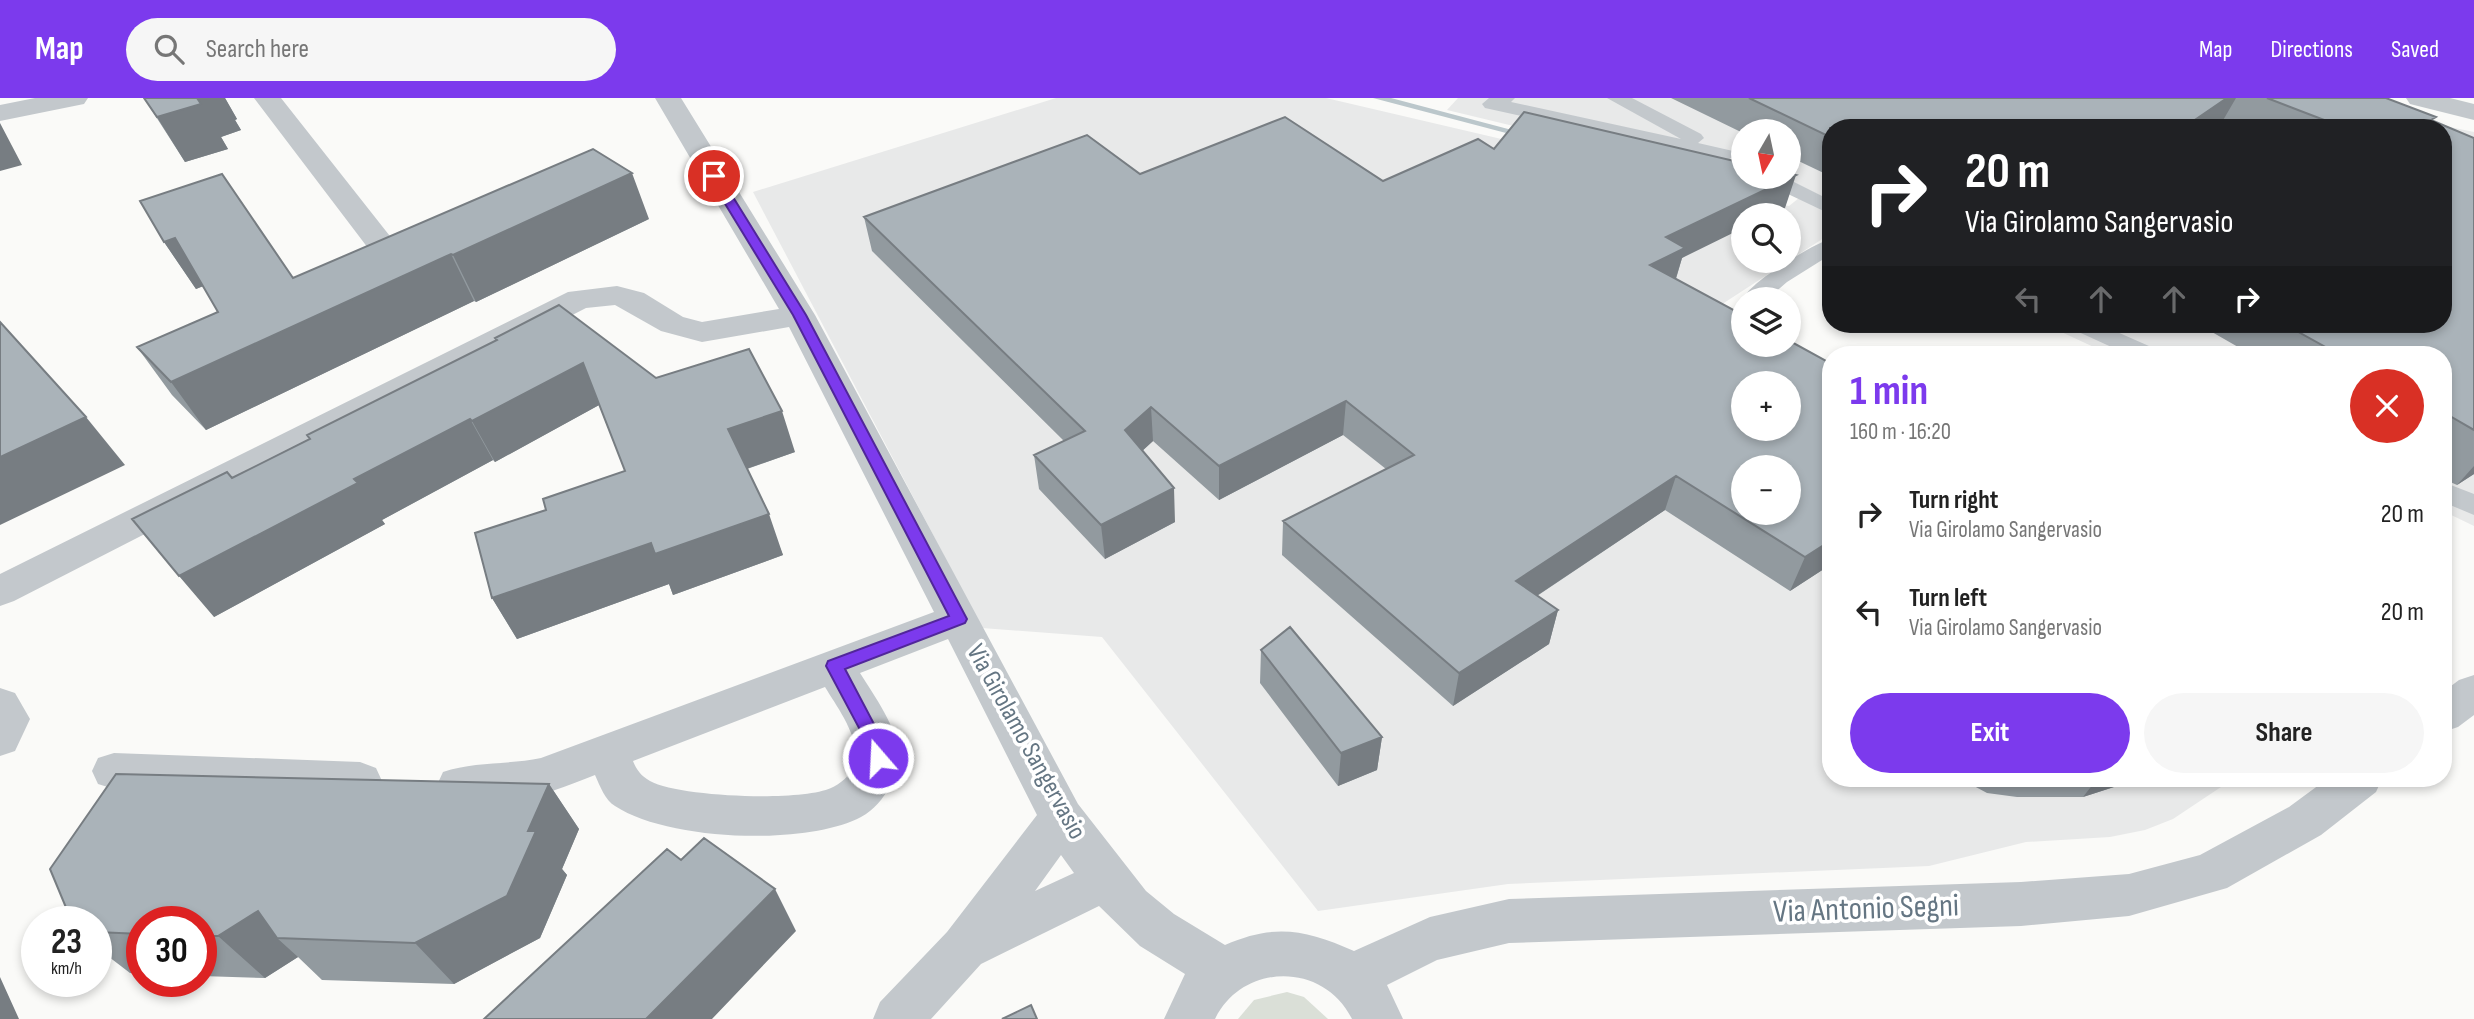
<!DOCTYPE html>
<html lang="en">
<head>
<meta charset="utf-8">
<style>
	body { margin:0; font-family:"Sofia Sans Condensed",sans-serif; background:#f6f6f6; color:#222; height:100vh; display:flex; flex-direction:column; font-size:26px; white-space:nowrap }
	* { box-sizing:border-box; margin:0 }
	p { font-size:23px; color:#767676 }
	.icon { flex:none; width:38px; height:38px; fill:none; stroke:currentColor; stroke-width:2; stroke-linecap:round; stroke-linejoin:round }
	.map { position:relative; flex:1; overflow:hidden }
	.panel { position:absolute; left:1822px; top:248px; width:630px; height:441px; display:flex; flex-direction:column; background:#fff; border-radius:28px; box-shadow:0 4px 10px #0003 }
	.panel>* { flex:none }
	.hud { position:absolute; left:1822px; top:21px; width:630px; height:214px; border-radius:28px; box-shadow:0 4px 10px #0003; background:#202124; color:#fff; overflow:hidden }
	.needle { width:46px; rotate:189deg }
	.tools { position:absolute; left:1731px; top:21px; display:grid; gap:14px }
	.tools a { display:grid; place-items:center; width:70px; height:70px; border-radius:50%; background:#fff; box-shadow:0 4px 10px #0003; font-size:35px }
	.speed { position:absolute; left:21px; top:808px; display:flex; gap:14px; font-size:35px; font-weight:700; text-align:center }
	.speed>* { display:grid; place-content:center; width:91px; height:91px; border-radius:50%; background:#fff; box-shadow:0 4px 10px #0003; line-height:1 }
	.speed small { font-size:18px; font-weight:400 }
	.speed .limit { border:10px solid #d22; background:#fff; color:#111 }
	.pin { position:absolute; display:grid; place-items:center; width:60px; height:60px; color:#fff; margin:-30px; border:4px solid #fff; border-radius:50%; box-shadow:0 2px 7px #0007 }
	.me { position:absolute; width:77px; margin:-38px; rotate:341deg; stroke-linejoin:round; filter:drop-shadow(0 0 5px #0008) }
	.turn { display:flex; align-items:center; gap:24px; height:147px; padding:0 28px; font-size:32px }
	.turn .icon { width:91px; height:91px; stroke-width:2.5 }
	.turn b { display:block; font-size:49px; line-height:60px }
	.lanes { display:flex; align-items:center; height:66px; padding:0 28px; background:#0003; justify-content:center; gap:35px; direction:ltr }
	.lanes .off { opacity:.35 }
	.round { display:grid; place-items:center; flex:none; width:74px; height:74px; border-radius:37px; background:#f6f6f6 }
	.headline { display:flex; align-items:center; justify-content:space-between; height:119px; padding:0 28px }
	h1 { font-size:42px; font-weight:700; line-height:52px; color:#7c3aed }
	.primary-button { display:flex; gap:14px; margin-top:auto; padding:14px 28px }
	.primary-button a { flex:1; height:80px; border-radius:42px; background:#7c3aed; color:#fff; font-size:28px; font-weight:700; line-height:80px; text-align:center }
	.primary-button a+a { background:#f6f6f6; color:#222 }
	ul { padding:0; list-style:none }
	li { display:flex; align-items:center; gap:21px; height:98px; padding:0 28px }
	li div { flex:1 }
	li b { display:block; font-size:26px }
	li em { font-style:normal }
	header { display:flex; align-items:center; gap:42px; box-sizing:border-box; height:98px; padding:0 35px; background:#7c3aed; color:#fff }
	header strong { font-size:33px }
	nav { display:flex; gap:38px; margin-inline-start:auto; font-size:24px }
	.search { width:490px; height:63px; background:#f6f6f6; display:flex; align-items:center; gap:18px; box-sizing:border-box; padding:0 24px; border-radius:38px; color:#767676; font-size:26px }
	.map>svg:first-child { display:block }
</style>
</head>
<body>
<header>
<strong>Map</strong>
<div class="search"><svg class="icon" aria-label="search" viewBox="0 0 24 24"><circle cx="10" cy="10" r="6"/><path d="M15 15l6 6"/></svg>Search here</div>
<nav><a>Map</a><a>Directions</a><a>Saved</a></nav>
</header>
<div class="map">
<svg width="2474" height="921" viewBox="0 0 2474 921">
	<rect width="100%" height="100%" fill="#fafaf8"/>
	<!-- built -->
	<path fill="#e8e9e9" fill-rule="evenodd" d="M1056,0H1326L1789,108L1799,100L1773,90L1447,12L1458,0H2310L2474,34V428L2443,413V257H2111L2044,226H2443V30H1830V136L1710,214L1743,247L1830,277V681H2233L2173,721L2145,732L2110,739L2026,744L1929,768L1508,786L1318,813L1102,539L982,530L753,94ZM1743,33H1788V79H1743ZM1743,117H1788V163H1743ZM1743,285H1788V331H1743ZM1743,369H1788V415H1743Z"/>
	<!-- green -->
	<path fill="#dadfd7" d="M1287,894L1304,899L1328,921H1238L1254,902Z"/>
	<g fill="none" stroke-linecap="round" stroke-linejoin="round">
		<!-- stream -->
		<path fill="#bbc7cb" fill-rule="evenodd" d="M1373,0H1391L1535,38L1529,41Z"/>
		<!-- lane -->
		<path fill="#c3c8cc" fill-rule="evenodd" d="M1489,0H1515L1511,4L1681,41L1607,0H1632L1701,36L1704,40L1698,45L1733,53L1736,57L1726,63L1485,10L1482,6Z
			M1758,79H1784L1830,102V116L1761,83Z
			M1830,141V157L1787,184L1767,201L1743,203C1743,188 1813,146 1830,141Z
			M2068,226H2099L2158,252L2161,257H2129L2072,231Z
			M2443,384L2474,396V417L2443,404Z"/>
		<!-- street -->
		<path fill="#c3c8cc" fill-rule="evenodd" d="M35,0H88L84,6L0,23V7Z
			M254,0H281L393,142L397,148L393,154L382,157L371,154Z
			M655,0H681L815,217L1078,706L1146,793L1174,816L1225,847C1275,825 1306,832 1354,853L1430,819L1509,801L2021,784L2129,776L2200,757L2289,709L2327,681H2382L2376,694L2321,737L2227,790L2129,818L2021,828L1509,845L1437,862L1387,887L1403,921H1352C1324,864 1243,864 1215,921H1164L1185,876L1140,848L1099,808L981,866L931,921H873L880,904L947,834L1037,717L948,541L860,575C875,599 897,629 899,657C899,669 895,678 890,688C883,701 874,712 861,719C806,748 668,743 615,708C605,702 600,688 595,677C549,695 493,718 443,700L437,687L443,674C474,663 509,667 541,660L934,514L789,229L702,244L661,233L615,207L586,210L14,503L0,508V476L568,194L617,188L644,195L683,219L702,224L779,211ZM825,589C837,609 863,643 854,668C851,677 839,687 831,690C800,704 679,699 650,683C641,678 636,671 633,663ZM1061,757L1074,775L1035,793Z
			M2406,0H2450L2474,6V22L2410,6Z
			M2474,577V617L2458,629L2443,634V594L2459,582Z
			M0,590L15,595L30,621L15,653L0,658Z
			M114,655L360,664L376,670L382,683L376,696L360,702L114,691L98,686L92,673L98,660Z"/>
	</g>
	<!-- wall -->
	<path fill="#929a9f" d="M144,0H225L237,21L235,22L241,32L221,39L228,51L185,64Z
		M1671,0H2386L2433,23L2474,40V376L2457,387L2448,383L2443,369V257H2252L2198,226H2443V30H2238L2222,24L2213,30H1830V78L1788,58V33H1743V35Z
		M1494,51L1785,110L1769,117H1743L1682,160L1676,181L1830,265V467L1790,493L1665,412L1537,498L1558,512L1549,546L1453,608L1282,457L1283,423L1386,371L1343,337L1219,402L1153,343L1142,353L1175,424L1105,461L1039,391L1034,357L1064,343L872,153L864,119L1140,76L1383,83Z
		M649,121L476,204L474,203L206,332L172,297L137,249L218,214L203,188L196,191L164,144L293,180Z
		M495,240L656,280L795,354L747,371L783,457L673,497L669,486L517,541L492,500L546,412L625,373L599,307L495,364L493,362L382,422L385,426L214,519L232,380L309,341L307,337L496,243Z
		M1261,552L1382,639L1377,672L1338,688L1260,585Z
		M1961,681H2128L2117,688L2083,699H2017L1987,695Z
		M549,686L579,731L562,771L567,777L540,840L454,886L322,882L298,859L265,880L201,878V824H142V876L130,875L96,849V824Z"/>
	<!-- shaded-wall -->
	<path fill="#777d82" d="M196,0H225L237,21L235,22L241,32L221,39L228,51L185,64L157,19Z
		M2227,0H2236L2222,24L2213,30H2183Z
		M0,25L22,67L0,73Z
		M632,75L649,121L476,204L453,157Z
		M1796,77L1785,110L1769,117H1743V130L1682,160L1675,183L1650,167L1666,139Z
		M175,140L206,187L196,191L164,144Z
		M451,156L474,203L206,332L171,284Z
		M583,265L601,306L495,364L472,323Z
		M1346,303L1343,337L1219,402V368Z
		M1151,309L1153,343L1128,366L1125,332Z
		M782,313L795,354L743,372L728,331Z
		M86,319L125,367L0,427V359Z
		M470,321L493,362L382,422L385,426L214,519L179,478L354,381Z
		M2474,368V376L2457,387Z
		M1676,378L1665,412L1508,517L1516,483Z
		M1174,390L1175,424L1105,461L1101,427Z
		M769,416L783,457L673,497L669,486L517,541L492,500L651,445Z
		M1830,443V467L1790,493L1805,459Z
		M1558,512L1549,546L1453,608L1459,575Z
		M1382,639L1377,672L1338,688L1341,655Z
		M2097,681H2128L2117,688L2083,699Z
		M549,686L579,731L562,771L567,777L540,840L454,886L415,845L528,733Z
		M775,791L796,833L712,921H646Z
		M258,813L277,840L298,859L265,880L218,838Z
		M0,879L19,921H0Z"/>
	<!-- building -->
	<path fill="#aab3b9" stroke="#777d82" stroke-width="2" fill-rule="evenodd" d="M144,0H197L201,6L157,19Z
		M1749,0H2227L2183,30H1830V39Z
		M2267,0H2386L2436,19L2431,22L2474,40V332L2443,314V257H2340L2284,226H2443V30H2345Z
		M1524,14L1743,65V79H1788V75L1796,77L1666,139L1685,150L1650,167L1743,217V247H1788V242L1830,265V443L1805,459L1676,378L1516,483L1558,512L1459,575L1283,423L1414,357L1346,303L1219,368L1151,309L1125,332L1174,390L1101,427L1034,357L1085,333L864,119L1087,37L1140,76L1285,19L1383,83L1478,41L1494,51ZM1743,285H1788V331H1743ZM1743,369H1788V415H1743Z
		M593,51L632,75L453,157L451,156L171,284L137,249L218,214L175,140L164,144L140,103L222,76L293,180Z
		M559,207L656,280L749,251L782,313L728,331L769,416L655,456L651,445L492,500L475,435L546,412L543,401L625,373L583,265L472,323L470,321L354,381L358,385L179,478L132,421L227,374L232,380L310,341L307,337L497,242L495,240Z
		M0,224L86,319L0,359Z
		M1290,529L1382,639L1341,655L1261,552Z
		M116,676L549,686L528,733H536L507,798L415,845L277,840L258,813L218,838H201V824H142V836L96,834V824H72L50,771Z
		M704,740L775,791L646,921H484L667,751L681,762Z
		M1031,907L1037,921H1002Z"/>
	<!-- route -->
	<path fill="#7c3aed" stroke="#51269a" stroke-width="2" d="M714,75L720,78L806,217L967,521L965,525L845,571L883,643L887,660L878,668L871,666L866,643L826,568L828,563L949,518L793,217L708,78Z"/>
	<g text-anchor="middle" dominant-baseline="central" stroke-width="7" stroke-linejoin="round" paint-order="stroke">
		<!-- street labels -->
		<g font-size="26" fill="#657683" stroke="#fff">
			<text transform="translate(1026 644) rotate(61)">Via Girolamo Sangervasio</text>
		</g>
		<!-- near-street labels -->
		<g font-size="32" fill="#657683" stroke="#fff">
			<text transform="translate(1866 811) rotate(-2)">Via Antonio Segni</text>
		</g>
	</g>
</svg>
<div class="tools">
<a><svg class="needle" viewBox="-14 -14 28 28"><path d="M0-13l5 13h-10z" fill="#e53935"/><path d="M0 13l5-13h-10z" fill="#767676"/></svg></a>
<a><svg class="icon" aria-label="search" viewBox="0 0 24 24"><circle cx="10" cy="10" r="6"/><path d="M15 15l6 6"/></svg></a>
<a><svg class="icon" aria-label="layers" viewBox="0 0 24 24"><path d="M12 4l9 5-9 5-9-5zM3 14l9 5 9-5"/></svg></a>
<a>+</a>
<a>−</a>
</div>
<div class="speed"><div>23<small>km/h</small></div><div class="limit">30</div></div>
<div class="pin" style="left:714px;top:78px;background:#d93025"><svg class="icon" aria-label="arrive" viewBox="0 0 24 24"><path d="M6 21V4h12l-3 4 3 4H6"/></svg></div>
<svg class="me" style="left:878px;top:660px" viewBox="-20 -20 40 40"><circle r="17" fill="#7c3aed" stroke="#fff" stroke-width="3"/><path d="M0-11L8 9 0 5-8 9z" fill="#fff"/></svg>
<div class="hud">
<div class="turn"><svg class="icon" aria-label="right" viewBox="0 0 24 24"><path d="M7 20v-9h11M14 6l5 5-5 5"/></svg><div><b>20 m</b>Via Girolamo Sangervasio</div></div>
<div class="lanes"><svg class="icon off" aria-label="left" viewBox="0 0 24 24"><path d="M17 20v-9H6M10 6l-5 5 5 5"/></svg><svg class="icon off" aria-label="ahead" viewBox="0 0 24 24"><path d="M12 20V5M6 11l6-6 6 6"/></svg><svg class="icon off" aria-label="ahead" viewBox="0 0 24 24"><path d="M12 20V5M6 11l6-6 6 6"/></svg><svg class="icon" aria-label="right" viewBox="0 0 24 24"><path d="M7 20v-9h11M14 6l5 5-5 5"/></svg></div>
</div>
<section class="panel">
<div class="headline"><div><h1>1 min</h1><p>160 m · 16:20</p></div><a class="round" style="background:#d93025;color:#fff"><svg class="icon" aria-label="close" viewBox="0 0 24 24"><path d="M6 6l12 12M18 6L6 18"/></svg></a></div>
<ul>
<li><svg class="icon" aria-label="right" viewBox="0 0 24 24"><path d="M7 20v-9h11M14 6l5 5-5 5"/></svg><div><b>Turn right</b><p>Via Girolamo Sangervasio</p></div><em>20 m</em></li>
<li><svg class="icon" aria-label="left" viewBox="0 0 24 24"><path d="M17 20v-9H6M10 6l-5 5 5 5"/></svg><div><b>Turn left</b><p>Via Girolamo Sangervasio</p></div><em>20 m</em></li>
</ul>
<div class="primary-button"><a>Exit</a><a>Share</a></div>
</section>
</div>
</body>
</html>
